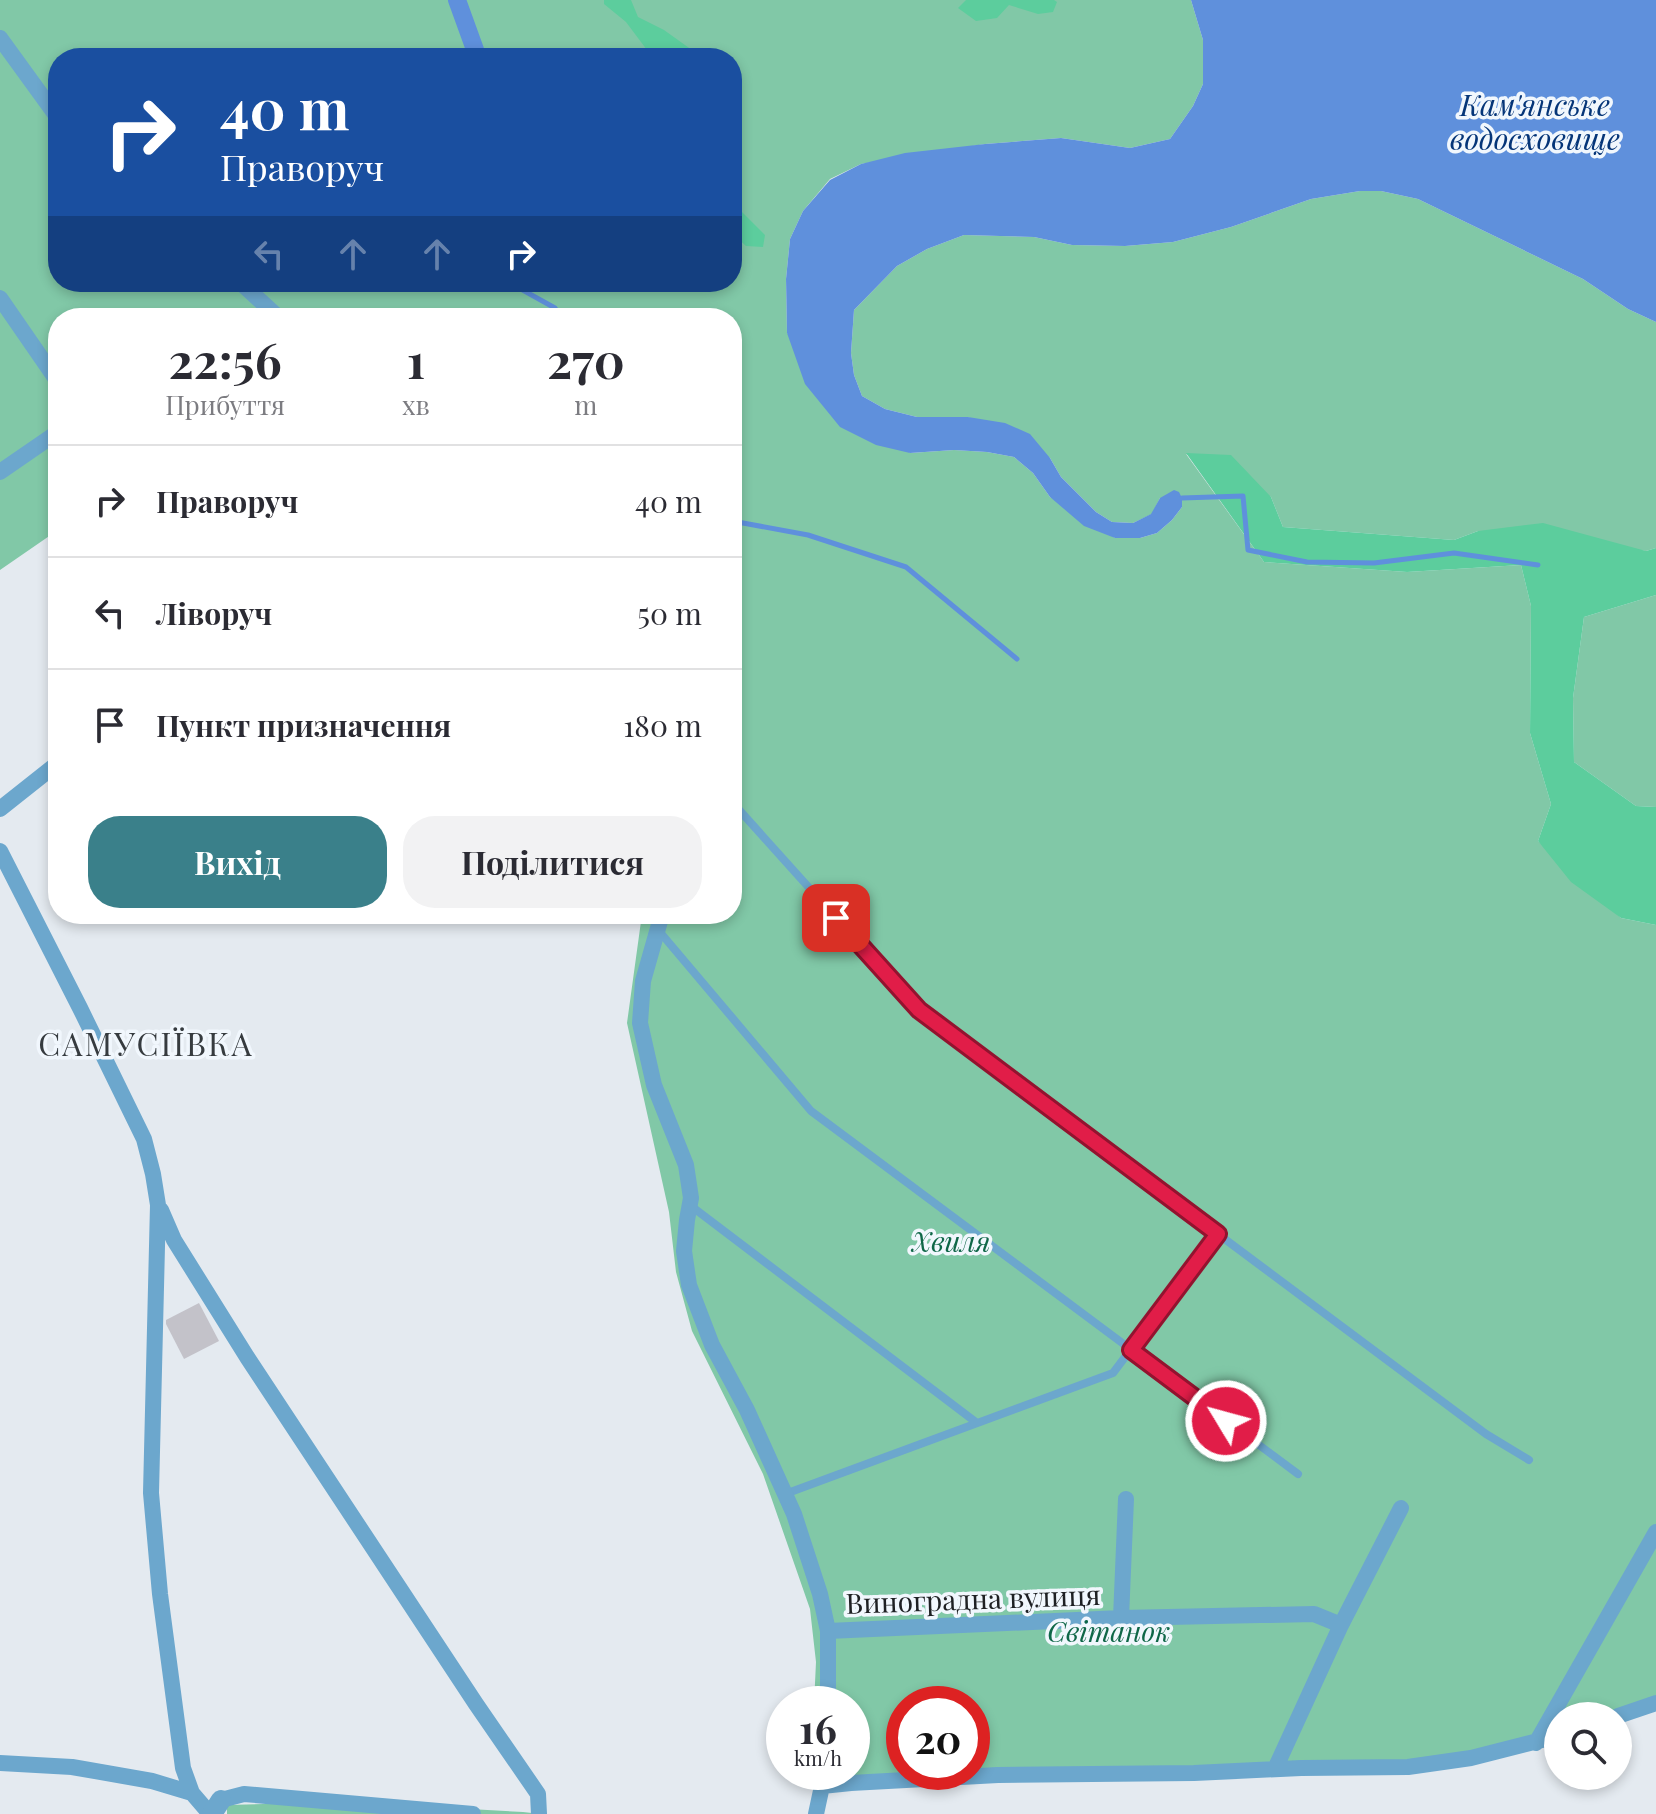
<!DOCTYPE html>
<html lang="uk">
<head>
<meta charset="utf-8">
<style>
	body { margin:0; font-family:"Playfair Display",serif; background:#f2f2f3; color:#2b2b33; height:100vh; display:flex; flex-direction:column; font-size:30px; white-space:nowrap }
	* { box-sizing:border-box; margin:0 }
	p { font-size:26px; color:#7c7c81 }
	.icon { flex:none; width:44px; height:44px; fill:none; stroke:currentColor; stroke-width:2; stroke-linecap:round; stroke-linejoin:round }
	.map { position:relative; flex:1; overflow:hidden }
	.sheet { position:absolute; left:48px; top:308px; width:694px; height:616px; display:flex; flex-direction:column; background:#fff; border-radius:32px; box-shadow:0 4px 12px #0003 }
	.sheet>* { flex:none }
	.banner { position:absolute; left:48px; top:48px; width:694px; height:244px; border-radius:32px; box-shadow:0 4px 12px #0003; background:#1a4fa0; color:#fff; overflow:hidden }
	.fabs { position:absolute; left:1544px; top:1702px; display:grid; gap:16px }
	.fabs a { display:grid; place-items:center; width:88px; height:88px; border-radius:50%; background:#fff; box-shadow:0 4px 12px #0003; font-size:40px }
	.speed { position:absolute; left:766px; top:1686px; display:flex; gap:16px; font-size:40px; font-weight:700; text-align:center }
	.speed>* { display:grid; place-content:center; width:104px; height:104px; border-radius:50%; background:#fff; box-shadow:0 4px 12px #0003; line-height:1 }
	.speed small { font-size:20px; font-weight:400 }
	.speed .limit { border:12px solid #d22; background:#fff; color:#111 }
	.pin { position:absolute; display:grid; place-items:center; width:68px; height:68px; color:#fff; margin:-34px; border-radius:16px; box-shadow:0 4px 12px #0006 }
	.me { position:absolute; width:88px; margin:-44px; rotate:307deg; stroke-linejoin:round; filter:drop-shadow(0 0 6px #0008) }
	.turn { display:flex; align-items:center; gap:28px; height:168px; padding:0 40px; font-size:36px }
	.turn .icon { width:104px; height:104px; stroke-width:2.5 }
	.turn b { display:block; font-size:56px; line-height:68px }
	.lanes { display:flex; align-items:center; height:76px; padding:0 40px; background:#0003; justify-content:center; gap:40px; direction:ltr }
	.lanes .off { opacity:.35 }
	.eta { display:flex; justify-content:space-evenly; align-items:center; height:136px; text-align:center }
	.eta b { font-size:48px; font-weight:700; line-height:56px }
	.action { display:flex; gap:16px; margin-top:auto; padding:16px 40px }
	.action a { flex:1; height:92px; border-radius:32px; background:#3a808a; color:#fff; font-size:32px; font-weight:700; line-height:92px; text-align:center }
	.action a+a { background:#f2f2f3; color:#2b2b33 }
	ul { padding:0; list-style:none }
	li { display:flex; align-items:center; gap:24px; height:112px; padding:0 40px; border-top:2px solid #e1e1e2 }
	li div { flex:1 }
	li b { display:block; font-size:30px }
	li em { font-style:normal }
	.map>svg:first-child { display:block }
</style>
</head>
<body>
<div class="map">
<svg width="1656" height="1814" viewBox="0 0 1656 1814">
	<rect width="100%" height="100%" fill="#e4eaf0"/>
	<!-- green -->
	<path fill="#81c8a7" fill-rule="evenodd" d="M0,0H1191L1203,40V84L1193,106L1170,139L1130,148L1061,138L985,144L861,164L830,179L803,211L790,239L786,279L787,333L910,453L954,450L987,452L1014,457L1033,473L1050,497L1115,538H1140L1157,533L1172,520L1182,507L1160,498L1152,514L1133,523L1112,522L1096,512L1061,477L1050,458L968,417H917L885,409L862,396L854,375L851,353L854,310L897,266L927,249L964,235L1034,237L1072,245L1125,246L1173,242L1231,227L1311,199L1360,191H1381L1418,199L1583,279L1628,309L1656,322V548L1646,551L1478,531L1454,540L1283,527L1271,497L1186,454L1264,562L1407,572L1521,565L1531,606L1530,733L1551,804L1538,841L1621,918L1656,925V1702L1618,1716H1558V1740L1410,1771L809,1785L810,1772H852V1704H814L816,1662L810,1609L763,1474L692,1331L676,1272L669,1212L627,1023L642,914H732V684L735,665L732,661V318H58V530L0,570ZM58,58H732V282H58ZM904,1704H972V1772H904Z
		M1656,595V807L1636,806L1574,762L1573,698L1584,617Z
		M343,1802L523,1812L541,1814H227V1805Z"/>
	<!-- forest -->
	<path fill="#5ccd9d" d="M604,0H631L638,17L664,30L692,50L696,58H653L626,22L604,4Z
		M966,0H1054L1057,2L1053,12L1038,14L1009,5L997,18L976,21L958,8Z
		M732,202L765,235L763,247L746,246L732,233Z
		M1186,453L1231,455L1271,497L1283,527L1454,540L1478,531L1543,523L1646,551L1656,548V595L1584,617L1573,698L1574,762L1636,806L1656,807V925L1621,918L1571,882L1538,841L1551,804L1530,733L1531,606L1521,565L1407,572L1264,562Z"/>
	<!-- water -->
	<path fill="#5f90dc" d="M1191,0H1656V322L1628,309L1583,279L1418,199L1381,191H1360L1311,199L1231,227L1173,242L1125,246L1072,245L1034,237L964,235L927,249L897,266L854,310L851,353L854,375L862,396L885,409L917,417H968L1005,423L1030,434L1050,458L1061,477L1096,512L1112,522L1133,523L1151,514L1160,498L1174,490L1179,492L1182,498V507L1172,520L1157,533L1140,538H1115L1084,526L1050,497L1033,473L1014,457L987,452L954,450L910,453L876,445L840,427L805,384L787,333L786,279L790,239L803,211L830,180L861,164L905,153L985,144L1061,138L1130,148L1170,139L1193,106L1203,84V40Z"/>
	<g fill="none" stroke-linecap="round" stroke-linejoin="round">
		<!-- stream -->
		<path stroke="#5f90dc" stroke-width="5" d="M508,282L555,308L561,318
			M1182,498L1243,496L1248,550L1307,562L1374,563L1454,553L1538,565
			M732,521L808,535L906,567L1017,659"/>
		<!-- canal -->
		<path stroke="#5f90dc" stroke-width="18" d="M457,0L478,58"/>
	</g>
	<!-- building -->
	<path fill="#c3c2c9" d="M199,1303L219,1341L184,1359L166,1324V1320Z"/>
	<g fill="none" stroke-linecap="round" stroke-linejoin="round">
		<!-- service -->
		<path stroke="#6ca7cd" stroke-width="8" d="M732,802L919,1010L1218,1234L1113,1373L785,1494
			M659,931L811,1111L1298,1474
			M691,1206L977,1423
			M1218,1234L1486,1434L1529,1460"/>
		<!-- minor -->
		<path stroke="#6ca7cd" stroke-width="16" d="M0,38L58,118
			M240,282L279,318
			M0,298L58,382
			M0,472L58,432
			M0,809L58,763
			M0,851L80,1008L144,1139L153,1174L158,1205L151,1493L160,1594L183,1768L192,1793L210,1814
			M662,914L643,981L640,1023L654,1085L686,1165L691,1198L687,1220L684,1251L689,1285L712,1345L747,1410L794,1514L820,1594L828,1631V1704
			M161,1210L174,1240L247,1357L476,1704L538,1794L539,1814
			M1121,1618L1126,1499
			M1341,1625L1401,1508
			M828,1631L1121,1618L1314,1614L1341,1625L1275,1769
			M1618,1716L1656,1703
			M1536,1743L1656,1532
			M0,1763L72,1767L152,1781L192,1793
			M822,1786L851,1783L998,1775L1194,1773L1301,1768L1408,1767L1471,1758L1558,1736
			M221,1800L244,1794L473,1814
			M816,1814L825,1772"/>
		<!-- tertiary -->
		<path stroke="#6ca7cd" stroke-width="20" d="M212,1814L221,1800"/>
	</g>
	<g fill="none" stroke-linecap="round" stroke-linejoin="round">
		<defs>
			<path id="route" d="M836,918L919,1010L1218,1234L1131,1350L1226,1421"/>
		</defs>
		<!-- route casing -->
		<use href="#route" stroke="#92132f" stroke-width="20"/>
		<!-- route -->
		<use href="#route" stroke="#e11d48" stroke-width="14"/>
	</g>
	<g text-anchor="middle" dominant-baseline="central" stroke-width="7" stroke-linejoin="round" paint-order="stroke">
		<!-- park labels -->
		<g font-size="28" font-style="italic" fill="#0f6748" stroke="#f1f7fd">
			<text x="951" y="1240">Хвиля</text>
			<text x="1109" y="1630">Світанок</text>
		</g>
		<!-- street labels -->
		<g font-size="28" fill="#1e2023" stroke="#f1f7fd">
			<text transform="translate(973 1598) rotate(-2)">Виноградна вулиця</text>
		</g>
		<!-- water labels -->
		<g font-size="30" font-style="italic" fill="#053578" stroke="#f1f7fd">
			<text x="1535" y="104">Кам'янське<tspan x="1535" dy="34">водосховище</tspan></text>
		</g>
		<!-- quarter labels -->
		<g font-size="32" letter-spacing="2" fill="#363b3f" stroke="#f1f7fd">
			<text x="146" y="1042">САМУСІЇВКА</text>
		</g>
	</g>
</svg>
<div class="fabs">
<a><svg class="icon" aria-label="search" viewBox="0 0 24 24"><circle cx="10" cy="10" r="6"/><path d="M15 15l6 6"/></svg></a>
</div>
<div class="speed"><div>16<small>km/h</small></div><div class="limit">20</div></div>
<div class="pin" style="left:836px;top:918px;background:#d93025"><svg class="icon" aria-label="arrive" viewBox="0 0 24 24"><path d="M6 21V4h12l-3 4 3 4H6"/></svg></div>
<svg class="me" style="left:1226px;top:1421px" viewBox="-20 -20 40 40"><circle r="17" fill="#e11d48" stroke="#fff" stroke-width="3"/><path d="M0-11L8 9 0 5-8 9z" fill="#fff"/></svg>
<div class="banner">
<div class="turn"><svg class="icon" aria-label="right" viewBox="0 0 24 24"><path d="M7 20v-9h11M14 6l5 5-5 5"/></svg><div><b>40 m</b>Праворуч</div></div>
<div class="lanes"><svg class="icon off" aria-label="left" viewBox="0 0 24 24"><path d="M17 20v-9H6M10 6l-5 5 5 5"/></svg><svg class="icon off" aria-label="ahead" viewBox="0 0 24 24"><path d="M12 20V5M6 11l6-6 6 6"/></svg><svg class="icon off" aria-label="ahead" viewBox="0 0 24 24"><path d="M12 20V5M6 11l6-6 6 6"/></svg><svg class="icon" aria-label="right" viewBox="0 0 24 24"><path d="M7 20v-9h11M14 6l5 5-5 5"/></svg></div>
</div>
<section class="sheet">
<div class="eta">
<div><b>22:56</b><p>Прибуття</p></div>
<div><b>1</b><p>хв</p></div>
<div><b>270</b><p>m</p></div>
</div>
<ul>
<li><svg class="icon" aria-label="right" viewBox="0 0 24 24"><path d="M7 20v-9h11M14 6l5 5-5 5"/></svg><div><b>Праворуч</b></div><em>40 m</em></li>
<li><svg class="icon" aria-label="left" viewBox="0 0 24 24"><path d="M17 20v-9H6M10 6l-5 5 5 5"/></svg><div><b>Ліворуч</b></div><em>50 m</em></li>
<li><svg class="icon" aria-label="arrive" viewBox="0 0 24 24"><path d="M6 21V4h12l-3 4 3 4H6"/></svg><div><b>Пункт призначення</b></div><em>180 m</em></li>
</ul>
<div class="action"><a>Вихід</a><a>Поділитися</a></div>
</section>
</div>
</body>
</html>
